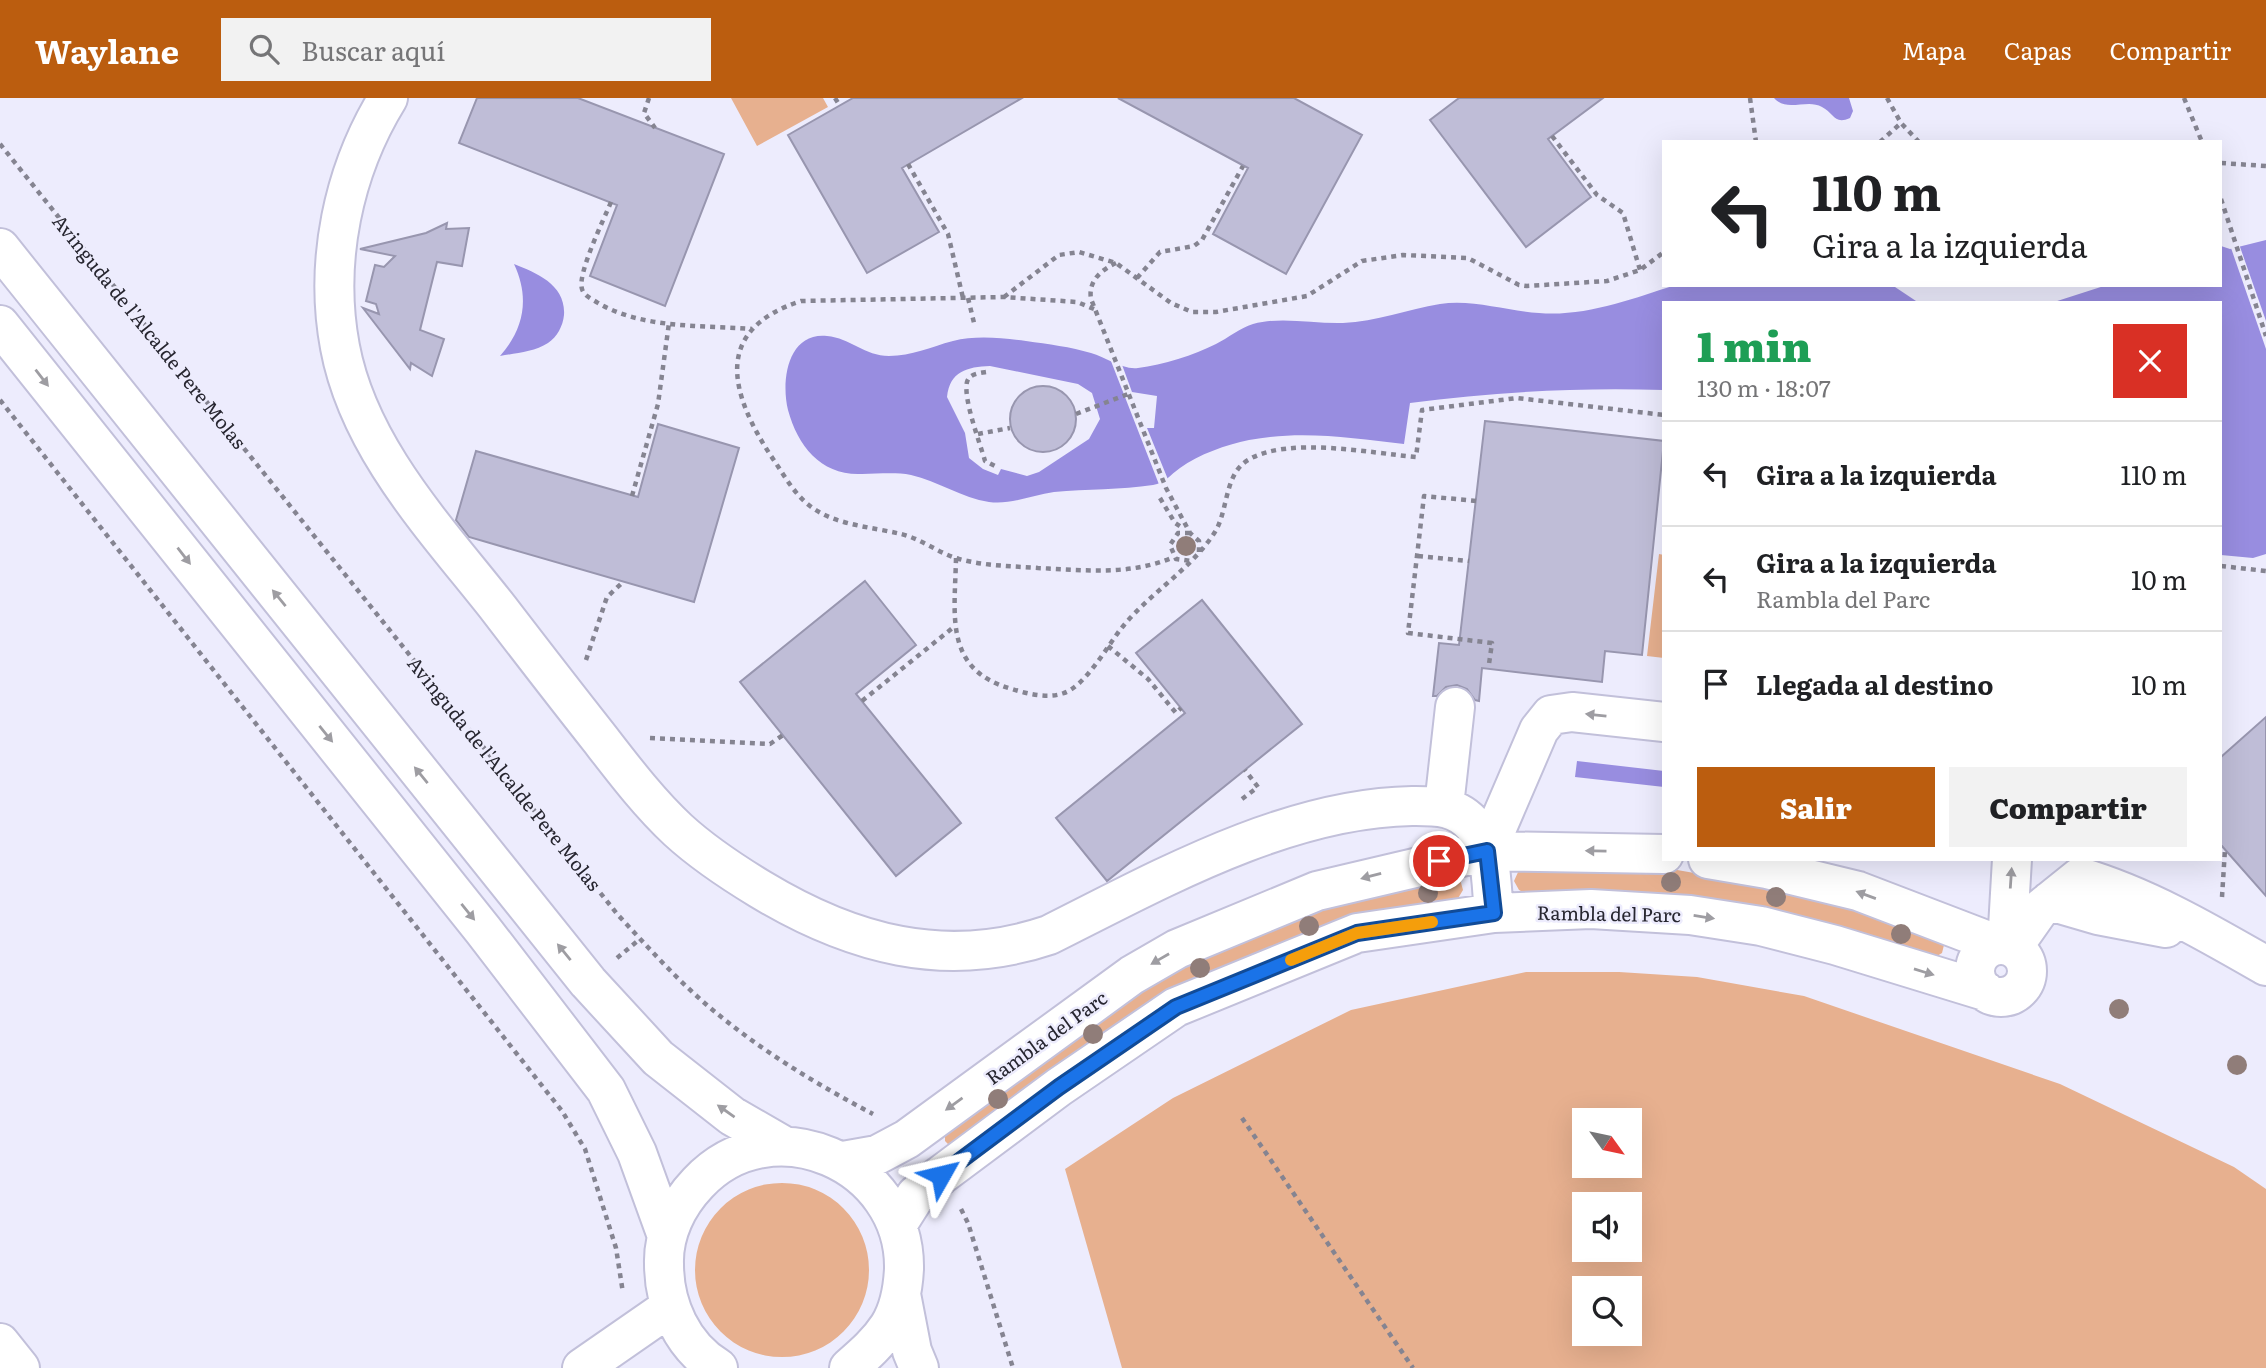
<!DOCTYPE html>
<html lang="es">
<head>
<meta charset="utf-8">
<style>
	body { margin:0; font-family:Literata,serif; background:#f2f2f2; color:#202124; height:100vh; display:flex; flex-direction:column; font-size:26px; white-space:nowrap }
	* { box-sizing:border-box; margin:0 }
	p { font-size:23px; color:#757577 }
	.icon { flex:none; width:38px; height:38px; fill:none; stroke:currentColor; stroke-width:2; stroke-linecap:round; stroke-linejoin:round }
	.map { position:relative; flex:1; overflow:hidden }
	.drawer { position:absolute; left:1662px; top:203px; width:560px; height:560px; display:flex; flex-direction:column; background:#fff; border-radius:0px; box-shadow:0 7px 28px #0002 }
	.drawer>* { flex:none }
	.top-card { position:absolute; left:1662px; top:42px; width:560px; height:147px; border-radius:0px; box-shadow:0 7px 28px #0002; background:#fff; color:#202124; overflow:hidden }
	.needle { width:46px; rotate:123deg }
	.fabs { position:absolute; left:1572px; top:1010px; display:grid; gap:14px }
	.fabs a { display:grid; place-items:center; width:70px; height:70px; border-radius:0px; background:#fff; box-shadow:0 7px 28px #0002; font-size:35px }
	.pin { position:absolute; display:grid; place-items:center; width:60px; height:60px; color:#fff; margin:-30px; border:4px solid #fff; border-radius:50%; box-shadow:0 2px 7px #0007 }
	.me { position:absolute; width:77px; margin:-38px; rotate:53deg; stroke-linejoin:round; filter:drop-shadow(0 0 5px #0008) }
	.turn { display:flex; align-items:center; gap:24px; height:147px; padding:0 35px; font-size:32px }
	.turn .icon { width:91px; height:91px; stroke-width:2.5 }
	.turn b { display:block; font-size:49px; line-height:60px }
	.round { display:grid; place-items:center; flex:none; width:74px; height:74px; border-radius:0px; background:#f2f2f2 }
	.summary { display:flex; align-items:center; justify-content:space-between; height:119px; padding:0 35px }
	h1 { font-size:42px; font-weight:800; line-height:52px; color:#1e9e55 }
	.button { display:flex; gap:14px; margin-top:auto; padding:14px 35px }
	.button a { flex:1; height:80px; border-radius:0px; background:#bb5d0f; color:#fff; font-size:28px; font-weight:800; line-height:80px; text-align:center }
	.button a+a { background:#f2f2f2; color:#202124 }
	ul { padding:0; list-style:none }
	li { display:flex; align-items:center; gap:21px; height:105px; padding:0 35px; border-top:2px solid #e0e0e0 }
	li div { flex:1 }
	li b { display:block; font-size:26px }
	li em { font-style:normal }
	header { display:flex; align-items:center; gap:42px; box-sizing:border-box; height:98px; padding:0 35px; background:#bb5d0f; color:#fff }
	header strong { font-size:33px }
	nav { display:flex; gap:38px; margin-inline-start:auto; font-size:24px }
	.search { width:490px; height:63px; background:#f2f2f2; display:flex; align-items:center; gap:18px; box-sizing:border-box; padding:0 24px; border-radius:0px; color:#757577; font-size:26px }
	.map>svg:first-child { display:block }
</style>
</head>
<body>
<header>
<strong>Waylane</strong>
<div class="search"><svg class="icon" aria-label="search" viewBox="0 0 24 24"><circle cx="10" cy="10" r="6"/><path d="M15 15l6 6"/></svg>Buscar aquí</div>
<nav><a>Mapa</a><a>Capas</a><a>Compartir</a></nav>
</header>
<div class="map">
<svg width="2266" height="1270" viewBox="0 0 2266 1270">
	<rect width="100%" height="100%" fill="#edecfd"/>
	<!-- green -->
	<path fill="#e7b08f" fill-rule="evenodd" d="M731,0H823L828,9L757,48Z
		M1659,456L1664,457V560L1647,558Z
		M1660,769L1814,796L1945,843L1942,855L1937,858L1707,802L1653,795H1525L1519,792L1514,783L1519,772Z
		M1455,778L1460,781L1463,792L1457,802L1403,812L950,1048L945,1043V1035L1118,899L1284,819Z
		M1526,874H1619L1697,879L1804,898L2060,986L2234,1069L2266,1091V1270H1122L1065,1071L1173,1000L1351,912ZM1584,1022H1629V1068H1584ZM1629,1106V1152H1584V1106ZM1629,1190V1236H1584V1190Z
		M695 1172a87 87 0 1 1 174 0a87 87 0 1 1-174 0Z"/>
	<!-- water -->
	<path fill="#988de0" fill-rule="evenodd" d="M1774,0H1849L1853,13L1850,20C1834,27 1834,15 1822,9C1807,0 1787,15 1774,0Z
		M2266,142V456L2253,460L2221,457V205H2051L2107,187H2221V148L2230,151Z
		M514,166C537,175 566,187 564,217C563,228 557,239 548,245C534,254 516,255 500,258C524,231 530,200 514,166Z
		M1675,187H1892L1919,205H1664V292C1579,289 1495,294 1410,305L1404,346C1352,340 1302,332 1249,342C1226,347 1199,356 1180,370C1170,377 1165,385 1153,387C1121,392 1087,391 1054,394C1032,397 1011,407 989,404C962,400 938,383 911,377C895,374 878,376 862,376C822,378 798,349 788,312C781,284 787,234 827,238C850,240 865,258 889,258C912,258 930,249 953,243C976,237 1003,240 1026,243C1048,246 1071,249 1091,255C1106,259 1122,272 1138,270C1163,267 1194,257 1216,246C1228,240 1240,230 1253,226C1281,218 1314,226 1343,225C1376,224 1408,211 1440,206C1473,201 1506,213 1539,215C1584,219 1633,201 1675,187ZM990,268L1078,286L1092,295L1100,321L1089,341L1039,374L1027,378L1001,371L998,377L983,371L969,360L965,335L947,299C950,273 967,269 990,268Z
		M1577,663L1664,673V689L1575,679Z"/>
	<!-- pier -->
	<path fill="#edecfd" d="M2239,146L2266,223V251L2230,147Z
		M1109,258L1121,264L1132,294L1157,298L1154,330H1147L1169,384L1160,389Z"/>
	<!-- building -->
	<path fill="#bfbdd7" stroke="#9896af" stroke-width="2" d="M477,0H578L724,56L665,208L590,178L617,107L459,45Z
		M853,0H1022L902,70L939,134L867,175L788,37Z
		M1118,0H1294L1362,37L1286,176L1213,136L1248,70Z
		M1459,0H1603L1548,41L1591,99L1526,149L1430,22Z
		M447,125L446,131L469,130L462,168L437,164L420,232L444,241L432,278L411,265L410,271L363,210L379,216L376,206L366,203L375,167L384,169L395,158L360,151L426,135Z
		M1010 321a33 33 0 1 1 66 0a33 33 0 1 1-66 0Z
		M1485,323L1664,343L1642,557L1605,553L1602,584L1482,570L1479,603L1475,602L1467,591L1457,587L1446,589L1437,598H1433L1439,545L1459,547Z
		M658,326L739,350L694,504L469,439L456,422L476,353L638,399Z
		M865,483L916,547L856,596L961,725L896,778L740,584Z
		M1202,502L1302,626L1107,783L1056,720L1185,615L1136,555Z
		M2266,619V798L2221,747V659Z"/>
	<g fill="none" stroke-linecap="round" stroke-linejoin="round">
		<defs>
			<path id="minor" d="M388,0C343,73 324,164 340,249C359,351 437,432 499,511C532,554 566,598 600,641C624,672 649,705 678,732C702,754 732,774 760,791C851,846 945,872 1049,837C1159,782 1286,710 1412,708C1435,708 1457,707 1474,728C1493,750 1491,788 1494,815
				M0,150L588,884L658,960L732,1018L784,1048
				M0,227L483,832L606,992L637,1055L667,1138
				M1444,708L1455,609
				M1487,753L1539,632L1551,617L1572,614L1664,624
				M1708,761L1767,771L1858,793L1999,847
				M2050,803L2098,817L2166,830
				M1975 873a26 26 0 1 1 52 0a26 26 0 1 1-52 0Z
				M2007,847L2012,761
				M2013,849L2039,812L2080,779C2145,798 2207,834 2266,868
				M843,1063L877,1057L907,1041L1132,877L1177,851L1317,793L1487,753L1664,756
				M897,1127L916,1097L941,1077L1059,989L1176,909L1357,835L1494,815L1591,811L1690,817L1761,828L1835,847L1985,893
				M901,1196L912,1253L919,1270
				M0,1245L20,1270
				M582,1270L670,1209
				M718,1270C682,1248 664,1207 664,1166C663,1136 677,1107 698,1085C772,1006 906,1065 904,1171C903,1190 899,1212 889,1228C878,1245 864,1257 849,1270"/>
		</defs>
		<!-- minor casing -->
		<use href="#minor" stroke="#c2c0da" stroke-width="42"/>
		<!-- path -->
		<path stroke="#858491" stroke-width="4.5" stroke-dasharray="5 5" stroke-linecap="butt" d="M649,0L644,15L655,30
			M835,0L840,8
			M1750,0L1756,44
			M1887,0L1901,25L1919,44
			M2184,0L2202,44
			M1552,38L1597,97L1623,115L1640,172
			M1880,44L1901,25
			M0,46L618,817C645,846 671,875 700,901C752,947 812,984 873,1016
			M2221,65L2266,68
			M908,66L948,136L963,200
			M2221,101L2266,238
			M611,104C604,121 577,176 582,191C584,198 592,201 598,205C643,231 701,227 752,231
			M1116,165C1101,172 1088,183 1091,201L1166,390L1190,435L1199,443V454
			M1137,180L1160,154L1194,148L1202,142L1243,68
			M1004,199L1059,157L1079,154L1116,165L1171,205L1192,214H1216L1307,198L1362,163L1403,157L1468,160L1519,187L1527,188L1607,183L1640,172L1664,154
			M968,200L975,229
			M1094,211L1077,204L1004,199L801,203C712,232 730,295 771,358C783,375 793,395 810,408C834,427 872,429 901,436C922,441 938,455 959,461C985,468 1011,468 1038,470C1084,472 1130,478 1174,459
			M986,274C979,275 969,276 967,284C963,301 980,345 985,363L997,369
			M0,302L562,1013L585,1051L616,1150L623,1195
			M1076,316L1128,296
			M978,336L1010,330
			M632,398L658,306L669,225
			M1160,400L1175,425L1181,429L1186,427
			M1476,403L1424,398L1408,535L1492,545L1489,566
			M1190,435H1178L1170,447L1176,461L1191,463
			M1418,458L1469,463
			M956,460C955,517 943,572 1012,591C1028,596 1048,601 1064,595C1085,588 1107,549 1120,532C1147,497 1188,474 1213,437C1229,415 1223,377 1248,362C1288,338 1370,355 1416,359L1422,312L1517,300L1664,317
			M2221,468L2266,473
			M1108,548L1148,581L1176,615L1181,610
			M586,562L607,499L623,484
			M862,603L955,528
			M650,640L770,646L783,637
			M1242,701L1258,689L1245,672
			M2222,799L2225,751
			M617,860L640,841
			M1242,1020L1413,1270
			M961,1111L968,1125L1013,1270"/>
		<!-- minor -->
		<use href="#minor" stroke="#fff" stroke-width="38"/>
	</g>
	<!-- trees -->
	<g fill="#907d79">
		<circle cx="1186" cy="448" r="10"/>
		<circle cx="1671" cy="784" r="10"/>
		<circle cx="1428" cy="795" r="10"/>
		<circle cx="1776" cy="799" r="10"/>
		<circle cx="1309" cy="828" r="10"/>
		<circle cx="1901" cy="836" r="10"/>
		<circle cx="1200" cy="870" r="10"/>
		<circle cx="2119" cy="911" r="10"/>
		<circle cx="1093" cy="936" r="10"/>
		<circle cx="2237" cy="967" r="10"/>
		<circle cx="998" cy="1001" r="10"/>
	</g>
	<!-- one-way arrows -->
	<defs><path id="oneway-solid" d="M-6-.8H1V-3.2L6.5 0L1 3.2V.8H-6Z" transform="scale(1.75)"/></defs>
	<g fill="#9e9da2">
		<use href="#oneway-solid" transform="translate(42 280) rotate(52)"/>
		<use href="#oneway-solid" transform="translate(184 458) rotate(52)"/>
		<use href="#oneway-solid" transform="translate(279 500) rotate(-129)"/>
		<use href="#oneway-solid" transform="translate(1596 617) rotate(-174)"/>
		<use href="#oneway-solid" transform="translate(326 636) rotate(51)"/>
		<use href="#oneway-solid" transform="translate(421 677) rotate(-129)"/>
		<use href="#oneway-solid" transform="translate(1596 753) rotate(-179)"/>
		<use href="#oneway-solid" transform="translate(1371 778) rotate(165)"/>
		<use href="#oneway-solid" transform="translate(2011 780) rotate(-86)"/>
		<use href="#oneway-solid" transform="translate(1866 797) rotate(-160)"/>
		<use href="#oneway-solid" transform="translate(468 814) rotate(51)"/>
		<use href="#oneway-solid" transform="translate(1704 819) rotate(9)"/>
		<use href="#oneway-solid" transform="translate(564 854) rotate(-129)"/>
		<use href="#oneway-solid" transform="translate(1160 861) rotate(150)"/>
		<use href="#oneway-solid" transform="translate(1924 874) rotate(17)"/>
		<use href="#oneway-solid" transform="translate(954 1006) rotate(144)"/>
		<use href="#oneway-solid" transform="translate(726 1013) rotate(-145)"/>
	</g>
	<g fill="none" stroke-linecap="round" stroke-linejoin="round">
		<defs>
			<path id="route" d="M941,1077L1059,989L1176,909L1357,835L1494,815L1487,753L1439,763"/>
		</defs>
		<!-- route casing -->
		<use href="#route" stroke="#114b97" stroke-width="18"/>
		<!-- route -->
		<use href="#route" stroke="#1a73e8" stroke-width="12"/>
		<!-- slow -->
		<path stroke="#f59e0b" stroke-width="12" d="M1291,862L1357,835L1432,824"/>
	</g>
	<g text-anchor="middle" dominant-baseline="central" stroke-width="5" stroke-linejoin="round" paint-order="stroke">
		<!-- street labels -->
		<g font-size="19" fill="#272630" stroke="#edecfd">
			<text transform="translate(150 233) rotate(51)">Avinguda de l'Alcalde Pere Molas</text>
			<text transform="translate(505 675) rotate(51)">Avinguda de l'Alcalde Pere Molas</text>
			<text transform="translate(1609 815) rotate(1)">Rambla del Parc</text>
			<text transform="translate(1046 939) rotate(-36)">Rambla del Parc</text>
		</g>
	</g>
</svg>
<div class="fabs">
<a><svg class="needle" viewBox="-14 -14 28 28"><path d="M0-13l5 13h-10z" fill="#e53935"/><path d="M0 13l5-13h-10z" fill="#757577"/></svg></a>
<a><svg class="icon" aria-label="sound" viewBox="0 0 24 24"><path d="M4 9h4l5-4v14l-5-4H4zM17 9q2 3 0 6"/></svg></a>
<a><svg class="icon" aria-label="search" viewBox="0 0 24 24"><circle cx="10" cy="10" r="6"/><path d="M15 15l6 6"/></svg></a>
</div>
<div class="pin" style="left:1439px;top:763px;background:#d93025"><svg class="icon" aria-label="arrive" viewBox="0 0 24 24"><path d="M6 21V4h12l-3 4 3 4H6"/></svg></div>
<svg class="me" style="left:941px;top:1077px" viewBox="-20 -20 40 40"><path d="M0-17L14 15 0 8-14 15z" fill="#1a73e8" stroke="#fff" stroke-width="4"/></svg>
<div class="top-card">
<div class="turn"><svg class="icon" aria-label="left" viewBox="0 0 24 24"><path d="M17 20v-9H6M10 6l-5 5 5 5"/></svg><div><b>110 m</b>Gira a la izquierda</div></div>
</div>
<section class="drawer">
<div class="summary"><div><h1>1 min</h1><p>130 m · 18:07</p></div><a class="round" style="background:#d93025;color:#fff"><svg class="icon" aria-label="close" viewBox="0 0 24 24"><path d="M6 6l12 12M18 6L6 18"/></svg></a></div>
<ul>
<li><svg class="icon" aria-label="left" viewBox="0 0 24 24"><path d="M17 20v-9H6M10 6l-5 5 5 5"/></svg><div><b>Gira a la izquierda</b></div><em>110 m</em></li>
<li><svg class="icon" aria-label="left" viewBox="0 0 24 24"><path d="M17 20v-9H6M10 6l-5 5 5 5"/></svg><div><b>Gira a la izquierda</b><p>Rambla del Parc</p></div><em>10 m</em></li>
<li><svg class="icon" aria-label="arrive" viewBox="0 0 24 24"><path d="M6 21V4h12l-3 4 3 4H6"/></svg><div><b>Llegada al destino</b></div><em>10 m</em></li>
</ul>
<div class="button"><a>Salir</a><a>Compartir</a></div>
</section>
</div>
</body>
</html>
